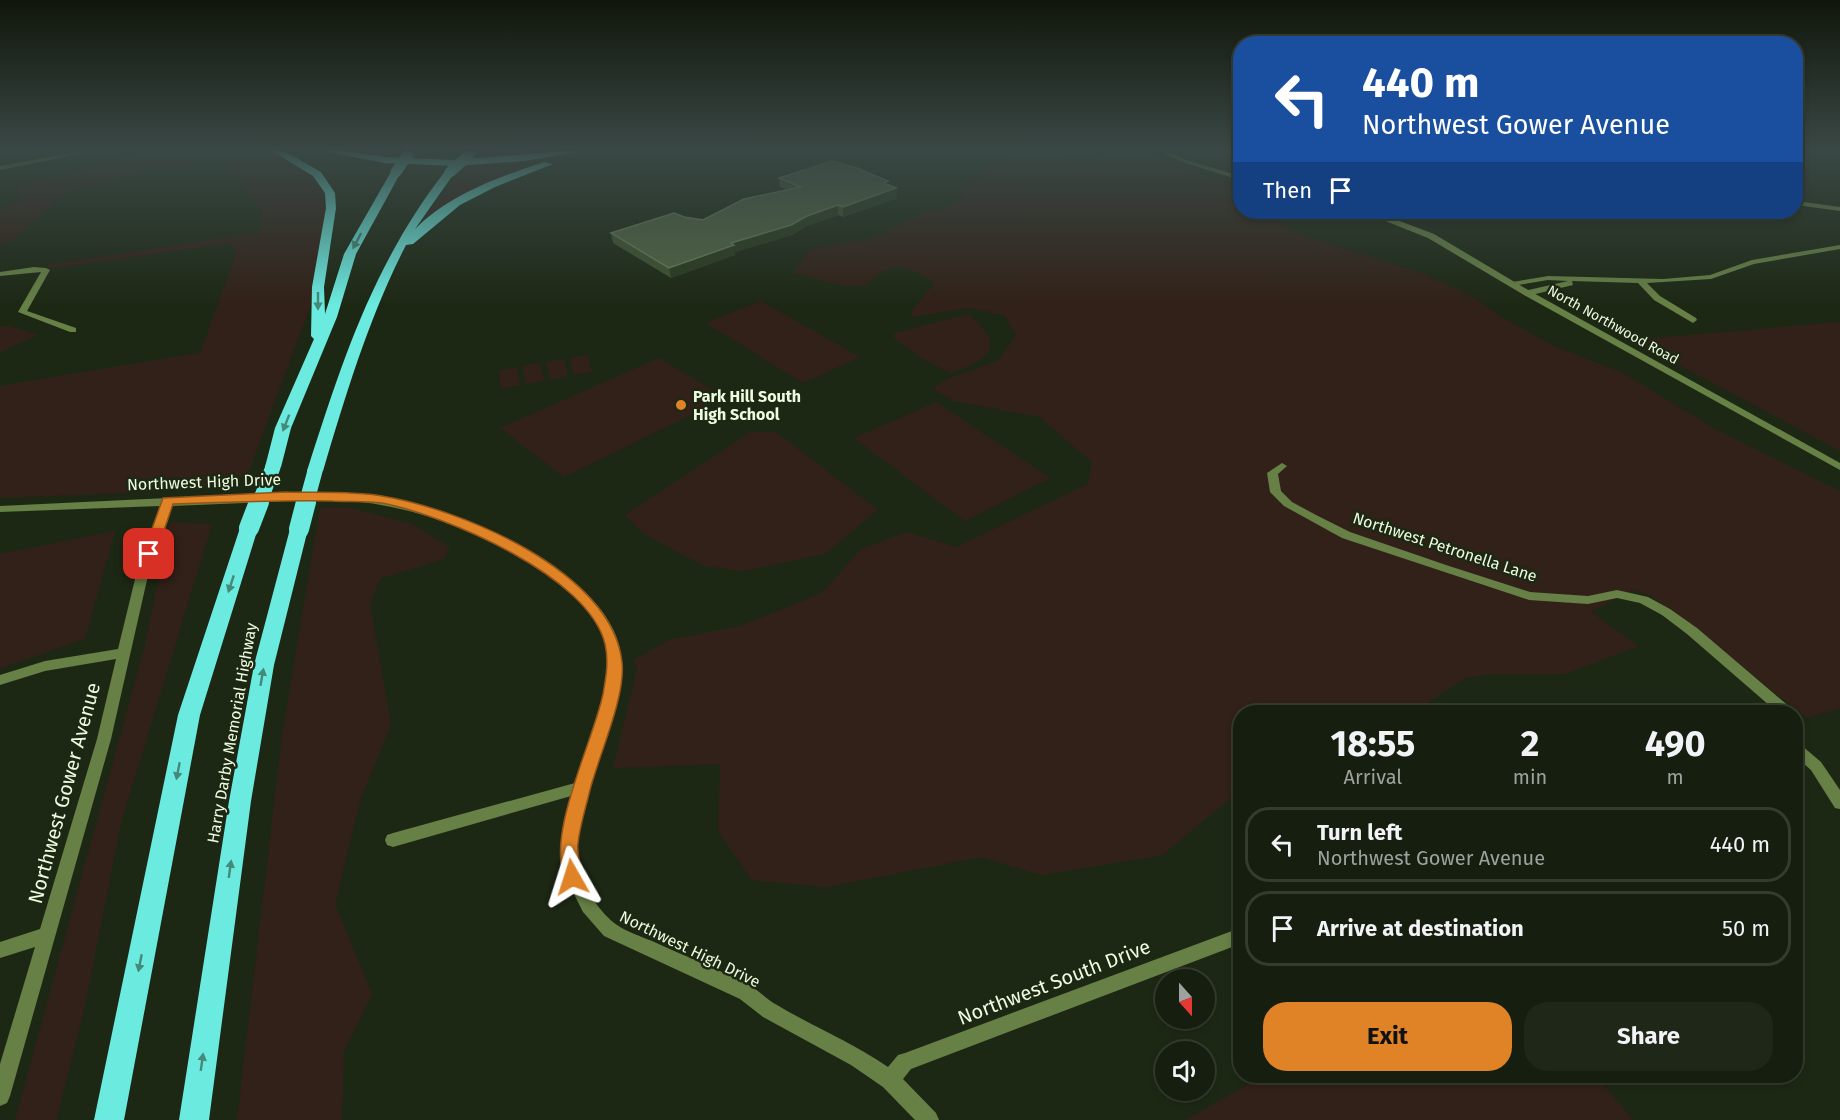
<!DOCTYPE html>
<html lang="en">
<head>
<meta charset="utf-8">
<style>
	body { margin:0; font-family:"Fira Sans",sans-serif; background:#1f2718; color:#f1f3f6; height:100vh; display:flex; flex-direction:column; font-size:22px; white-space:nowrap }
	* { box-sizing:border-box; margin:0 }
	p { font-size:20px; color:#9ea29e }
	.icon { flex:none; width:33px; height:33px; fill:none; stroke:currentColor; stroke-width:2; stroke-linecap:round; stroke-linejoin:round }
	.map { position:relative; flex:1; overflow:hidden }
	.sheet { position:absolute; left:1233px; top:705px; width:570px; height:378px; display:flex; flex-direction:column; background:#161e0f; border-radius:24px; box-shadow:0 3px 9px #0003,0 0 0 2px #353c2f }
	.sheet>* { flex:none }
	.top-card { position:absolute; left:1233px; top:36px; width:570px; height:183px; border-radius:24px; box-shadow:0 3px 9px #0003,0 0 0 2px #353c2f; background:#1a4fa0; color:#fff; overflow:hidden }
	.needle { width:39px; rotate:159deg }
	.buttons { position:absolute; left:1155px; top:969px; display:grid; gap:12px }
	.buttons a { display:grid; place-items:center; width:60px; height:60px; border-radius:50%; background:#161e0f; box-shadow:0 3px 9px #0003,0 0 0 2px #353c2f; font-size:30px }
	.pin { position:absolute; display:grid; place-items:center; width:51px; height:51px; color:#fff; margin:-26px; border-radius:12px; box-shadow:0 3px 9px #0006 }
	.me { position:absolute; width:66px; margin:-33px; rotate:354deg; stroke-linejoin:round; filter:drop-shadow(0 0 4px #0008) }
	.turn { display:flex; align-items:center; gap:21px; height:126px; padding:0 30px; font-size:27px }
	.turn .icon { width:78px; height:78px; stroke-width:2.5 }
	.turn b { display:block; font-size:42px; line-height:51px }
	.then { display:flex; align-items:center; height:57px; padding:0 30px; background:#0003; gap:12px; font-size:22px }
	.eta { display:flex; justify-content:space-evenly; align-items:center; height:102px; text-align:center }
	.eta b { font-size:36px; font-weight:700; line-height:42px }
	.primary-button { display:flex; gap:12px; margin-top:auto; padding:12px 30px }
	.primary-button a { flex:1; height:69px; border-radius:24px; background:#e08326; color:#111; font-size:24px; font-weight:700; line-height:69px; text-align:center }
	.primary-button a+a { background:#1f2718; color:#f1f3f6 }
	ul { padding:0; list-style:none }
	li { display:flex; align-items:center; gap:18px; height:75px; margin:0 12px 9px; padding:0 18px; border:3px solid #353c2f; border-radius:24px }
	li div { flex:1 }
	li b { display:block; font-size:22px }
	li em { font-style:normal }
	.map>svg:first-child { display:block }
</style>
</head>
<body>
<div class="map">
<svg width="1840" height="1120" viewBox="0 0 1840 1120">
	<rect width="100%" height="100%" fill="#1d2814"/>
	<!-- green -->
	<path fill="#312118" d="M159,148H266L299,164L323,184L328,205L311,304L249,471L244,476L199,490L0,498V386L200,353L236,254L232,243L51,269L45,265L261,232L262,212L224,161L145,171L66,193L12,241L0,245V209L19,202L18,185L66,175Z
		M321,148H399L389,161Z
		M485,148H588L470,162Z
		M1023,148H1062L1074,166C1085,166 1091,160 1101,156C1113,151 1133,148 1145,151L1194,173L1240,187V212H1357L1365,217L1280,222L1291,231L1427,275L1472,296L1503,318L1554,346L1623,373L1715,429L1840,491V708L1807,718L1651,596L1632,590L1591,612L1639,646L1565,674H1491L1466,678L1422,706L1324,712H1240V790L1163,855L1040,875L982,857L826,887L752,880L718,831L720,764L613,768L637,669L633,660L669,640L740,626L822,593L861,549L907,532L956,547L1088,484L1092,462L1039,417L954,401L933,389L945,380L999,360L1016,335L1004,315L970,308L911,317L913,308L935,283C904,265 893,258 865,286L840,285L793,273L810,249L873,238L923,213L950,206L963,197L962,187L982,179L991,165Z
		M1174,148H1234L1222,165L1190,156Z
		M597,150L524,170L423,220L467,165L535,159Z
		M761,301L860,357L803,383L706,323Z
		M969,314C1006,347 991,359 950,373L920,357L893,337L895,333Z
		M1840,322V451L1632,340Z
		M9,326L38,335L0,352V327Z
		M587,355L592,372L574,375L570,358Z
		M659,358L726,398L564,477L500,428Z
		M564,359L568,376L550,380L546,362Z
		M540,363L544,381L526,384L522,366Z
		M517,367L520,385L501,389L499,371Z
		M936,402L1050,478L965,521L854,438Z
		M751,432H776L878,510L825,554L742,571L704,566L644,534L625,515Z
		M347,507L412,524L450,547L444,559L380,579L370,604L391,725L361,798L335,904L372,994L344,1051L342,1120H237L282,736L320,508Z
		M170,522L212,524L121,823L84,1011L56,1120H15L145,645Z
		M115,531L85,639L0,668V554Z
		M1262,1076H1596L1633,1120H1186Z"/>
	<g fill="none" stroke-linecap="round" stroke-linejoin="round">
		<!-- minor -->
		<path fill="#668046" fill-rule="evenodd" d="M97,148H110L0,170V166Z
			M1796,201L1840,207V211L1796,205Z
			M1840,245V249L1754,264L1711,279L1647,283L1660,296L1696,318L1697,320L1693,323L1654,300L1638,283L1572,281L1573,285L1527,296L1524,295V291L1568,281L1548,280L1512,286L1508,284L1512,282L1548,276L1663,279L1710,275L1752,260Z
			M34,267L46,268L50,270L27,311L76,328V332H70L18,312L41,272L0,276V272Z
			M1282,463L1287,466L1278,474L1281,491L1292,502L1316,515L1350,532L1446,565L1530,592L1588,596L1617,590L1648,597L1670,609L1697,628L1791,708L1793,712H1777L1687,634L1662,615L1640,603L1617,598L1588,604L1529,600L1342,538L1284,506L1270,492L1267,473Z
			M338,493C374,497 410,502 444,514C507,535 626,590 622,670C618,741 546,832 594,901C600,909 609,920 617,925C627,932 640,936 652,941C684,956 719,969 750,986C760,991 767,1000 777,1005C814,1027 853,1043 888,1067L898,1055L905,1053L1240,928V944L911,1069L903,1079L936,1113L939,1120H915L883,1087L851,1065L763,1017L740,999L604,936L583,912L568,882L563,857V831L571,796L393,847L387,845L385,840L387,835L393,833L575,783C586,745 613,696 608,656C603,620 575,594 547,575C485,532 415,505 340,500C322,498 303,501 286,501C248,503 210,504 172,506L149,571L111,739L10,1096L7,1103L0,1106V1064L35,947L0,958V942L40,929L97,739L116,659L45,671L0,685V675L45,661L118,649L137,571L160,506L0,512V506L168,498Z
			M1796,724L1801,726C1804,732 1804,739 1801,745L1821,762L1840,790V809L1835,808L1811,770L1796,757Z"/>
		<!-- tertiary -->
		<path fill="#668046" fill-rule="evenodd" d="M1153,148H1161L1186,160L1240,176V180L1182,162Z
			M1368,212H1376L1434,234L1530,291L1840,463V470L1524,295L1428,238L1368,214Z"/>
		<!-- motorway -->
		<path fill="#6beae0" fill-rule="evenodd" d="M267,148H279L321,172L335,193L336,208L324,287L325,314L344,254L392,170L401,172L356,254L337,317L291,428L281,467L273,472L265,467L275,428L314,339L311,336L312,287L326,208L325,193L313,176Z
			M308,148H327L385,157L454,160L601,148L524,161L454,166L385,163Z
			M471,148H482L471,158H465L463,156Z
			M544,162L553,164L495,187L460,205L413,244L406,245C369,317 346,394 323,471L315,476L309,474L307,471C343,359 373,264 446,170H454L455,172L415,229C450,194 499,177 544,162Z
			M249,523L258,528L200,715L124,1120H94L178,715L240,528Z
			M299,523L308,529L274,665L251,801L209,1120H179L229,801L254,665L290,529Z"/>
		<!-- motorway-bridge-far2 -->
		<path stroke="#6beae0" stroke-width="11" d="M396,172L408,154
			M450,172L468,156"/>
		<!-- motorway-bridge-far1 -->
		<path stroke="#6beae0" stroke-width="15" d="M259,504L273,467
			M306,504L315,471"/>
		<!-- motorway-bridge -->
		<path stroke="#6beae0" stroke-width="20" d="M249,528L259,502
			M299,529L306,502"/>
	</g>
	<!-- wall -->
	<path fill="#3e5330" d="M779,178L888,185L896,188L897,198L843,217L838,215L807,226L792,235L735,252V255L671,278L613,243L611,233L684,217L703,220L787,190L780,187Z"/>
	<!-- shaded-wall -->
	<path fill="#293a1d" d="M896,188L897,198L843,217V207Z
		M838,205V215L807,226L792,235L735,252V255L671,278L669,268L731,243Z"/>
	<!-- building -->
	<path fill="#516543" stroke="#697c5b" stroke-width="1.5" d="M832,161L857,168L888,181L884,183L896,188L843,207L838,205L807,216L791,225L731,243L734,245L669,268L611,233L674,213L684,217L703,220L744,199L801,187L779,178Z"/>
	<!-- one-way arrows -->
	<defs><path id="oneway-solid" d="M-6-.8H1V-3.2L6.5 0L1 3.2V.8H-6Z" transform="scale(1.5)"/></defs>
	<g fill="#44897a">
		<use href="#oneway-solid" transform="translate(357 241) rotate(118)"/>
		<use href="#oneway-solid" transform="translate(318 301) rotate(90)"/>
		<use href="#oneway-solid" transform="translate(286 423) rotate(111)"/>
		<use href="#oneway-solid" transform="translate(231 584) rotate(108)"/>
		<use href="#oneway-solid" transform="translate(262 677) rotate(-80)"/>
		<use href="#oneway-solid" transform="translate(178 771) rotate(101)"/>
		<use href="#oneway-solid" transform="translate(230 869) rotate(-82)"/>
		<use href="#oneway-solid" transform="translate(140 963) rotate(101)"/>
		<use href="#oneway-solid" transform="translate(202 1062) rotate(-82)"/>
	</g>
	<!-- sky -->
	<linearGradient id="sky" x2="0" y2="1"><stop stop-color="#10160b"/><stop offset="0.49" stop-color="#3a4845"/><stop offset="1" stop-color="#3a4845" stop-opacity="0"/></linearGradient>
	<rect width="1840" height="305" fill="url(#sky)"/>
	<!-- route -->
	<path fill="#e08326" stroke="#925519" stroke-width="1.5" d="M286,492C317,493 351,491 382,496C461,509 612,571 622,662C626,696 599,755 590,790C586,807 580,825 578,843C576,856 584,870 579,883L572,885L566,883C544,836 593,743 603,694C606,677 609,661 605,644C589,576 445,515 382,503C366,501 348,502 332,501C279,500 226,502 173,504L156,554L149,558L143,554L163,498Z"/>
	<!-- markers -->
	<circle fill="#e08326" stroke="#1d2814" stroke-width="2" cx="681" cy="405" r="6"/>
	<g text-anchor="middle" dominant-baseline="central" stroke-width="5" stroke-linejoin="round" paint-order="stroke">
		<!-- far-street labels -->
		<g font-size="14" fill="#edfbdf" stroke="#1d2814">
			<text transform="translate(1613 325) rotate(29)">North Northwood Road</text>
		</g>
		<!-- poi labels -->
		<g font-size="16" font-weight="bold" fill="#edfbdf" stroke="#1d2814" text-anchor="start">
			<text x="693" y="396">Park Hill South<tspan x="693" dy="18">High School</tspan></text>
		</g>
		<!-- street labels -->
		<g font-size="16" fill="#edfbdf" stroke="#1d2814">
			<text transform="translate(204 482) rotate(-2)">Northwest High Drive</text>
			<text transform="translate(1445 547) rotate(18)">Northwest Petronella Lane</text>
			<text transform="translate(232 733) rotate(-80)">Harry Darby Memorial Highway</text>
			<text transform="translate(690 949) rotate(26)">Northwest High Drive</text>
		</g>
		<!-- near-street labels -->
		<g font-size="20" fill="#edfbdf" stroke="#1d2814">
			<text transform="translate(64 793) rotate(-75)">Northwest Gower Avenue</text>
			<text transform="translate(1054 982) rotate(-21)">Northwest South Drive</text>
		</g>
	</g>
</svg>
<div class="buttons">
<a><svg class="needle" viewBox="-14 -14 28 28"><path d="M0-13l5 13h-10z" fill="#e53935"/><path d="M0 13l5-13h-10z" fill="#9ea29e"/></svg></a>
<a><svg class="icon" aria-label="sound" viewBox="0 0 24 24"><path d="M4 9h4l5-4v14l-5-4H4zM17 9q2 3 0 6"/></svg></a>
</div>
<div class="pin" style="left:149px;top:554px;background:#d93025"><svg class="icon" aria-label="arrive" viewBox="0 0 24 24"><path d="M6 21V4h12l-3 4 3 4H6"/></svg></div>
<svg class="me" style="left:572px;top:877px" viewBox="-20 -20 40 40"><path d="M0-17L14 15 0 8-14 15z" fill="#e08326" stroke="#fff" stroke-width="4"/></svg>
<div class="top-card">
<div class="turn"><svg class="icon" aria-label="left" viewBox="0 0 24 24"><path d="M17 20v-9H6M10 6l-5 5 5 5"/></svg><div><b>440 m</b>Northwest Gower Avenue</div></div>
<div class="then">Then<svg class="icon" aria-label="arrive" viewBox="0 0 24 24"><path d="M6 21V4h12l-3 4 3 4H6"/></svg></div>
</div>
<section class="sheet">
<div class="eta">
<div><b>18:55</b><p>Arrival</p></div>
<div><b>2</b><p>min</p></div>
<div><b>490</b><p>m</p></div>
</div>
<ul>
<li><svg class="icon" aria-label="left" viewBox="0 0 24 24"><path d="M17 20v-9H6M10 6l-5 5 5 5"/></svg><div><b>Turn left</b><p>Northwest Gower Avenue</p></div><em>440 m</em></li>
<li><svg class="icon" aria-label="arrive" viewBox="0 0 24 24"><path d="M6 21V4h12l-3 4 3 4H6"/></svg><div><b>Arrive at destination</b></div><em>50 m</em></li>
</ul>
<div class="primary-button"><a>Exit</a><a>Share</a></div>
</section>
</div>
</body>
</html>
